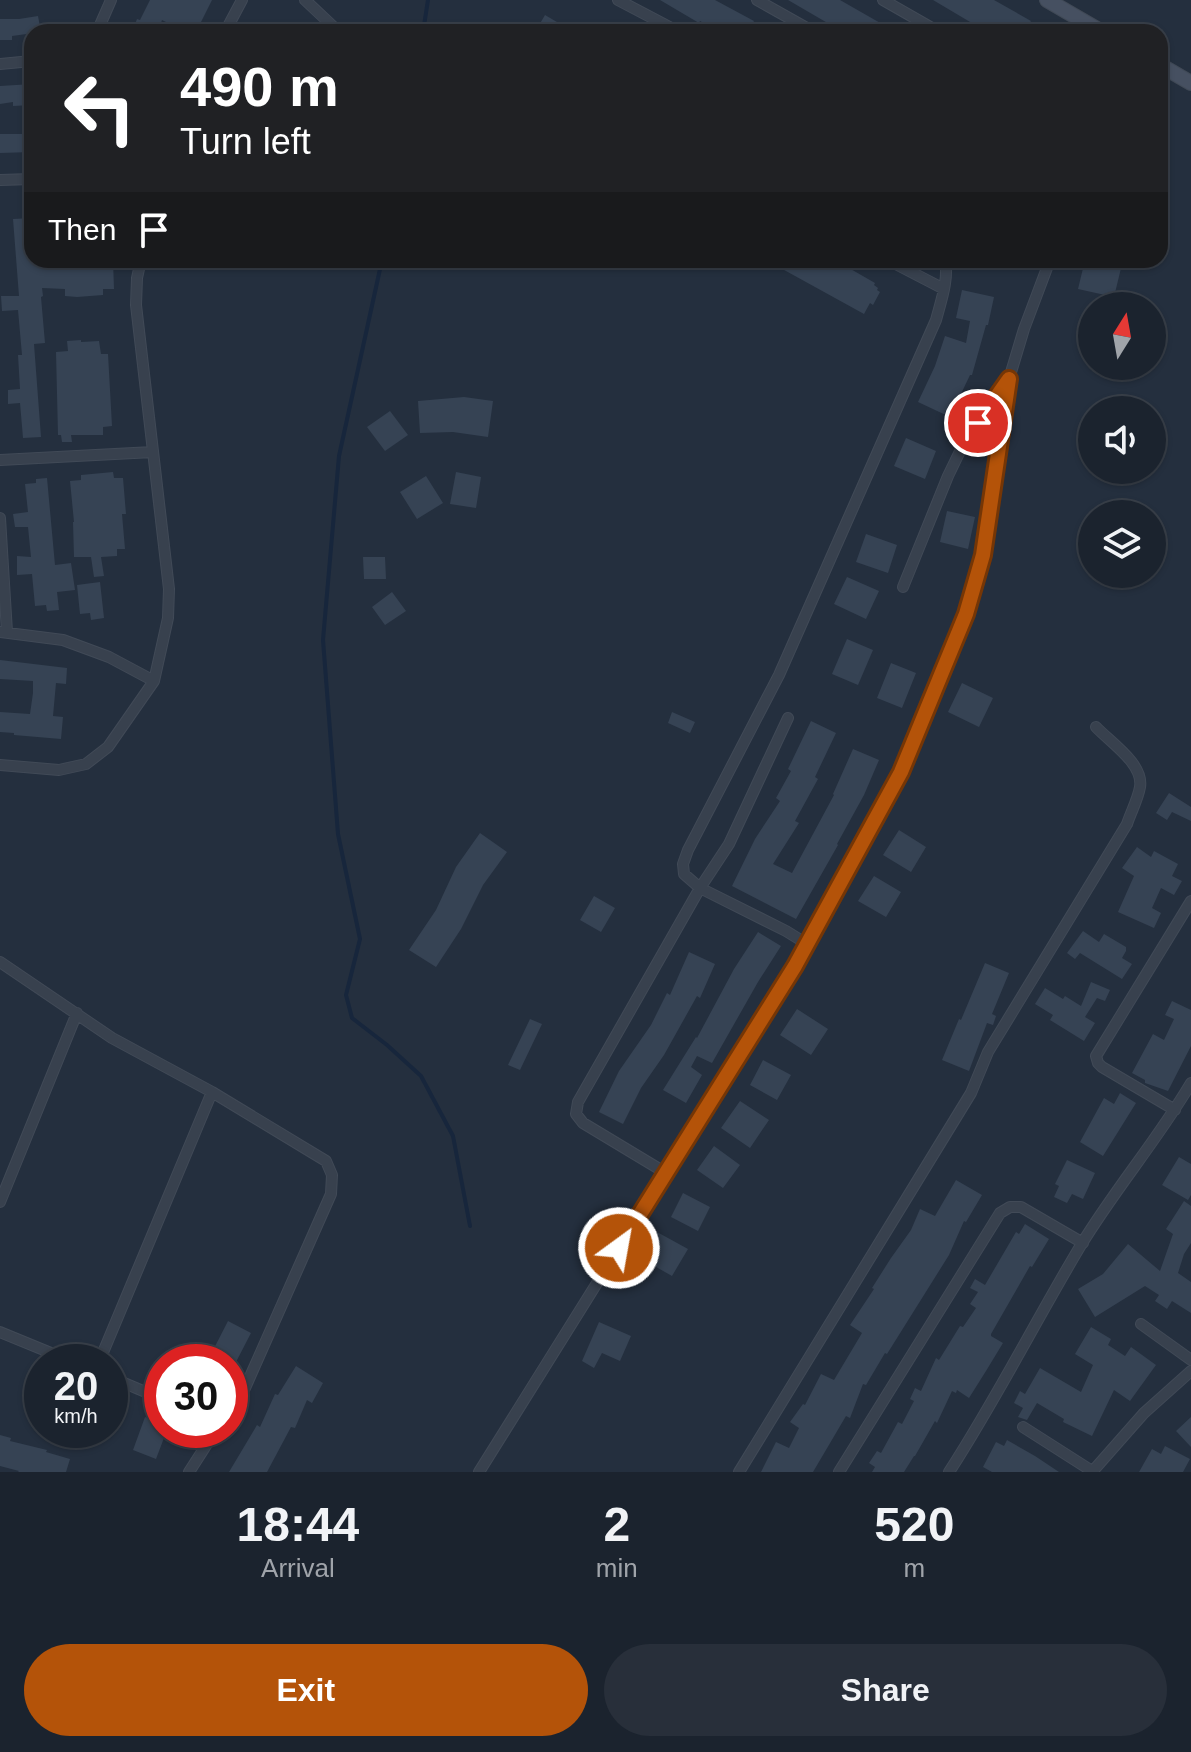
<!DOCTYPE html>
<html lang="en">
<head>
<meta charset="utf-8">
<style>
	body { margin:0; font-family:Helvetica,sans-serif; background:#282f3a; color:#f1f3f6; height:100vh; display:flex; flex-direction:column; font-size:30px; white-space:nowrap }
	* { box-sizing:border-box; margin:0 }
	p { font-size:26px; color:#a0a4aa }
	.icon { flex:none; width:44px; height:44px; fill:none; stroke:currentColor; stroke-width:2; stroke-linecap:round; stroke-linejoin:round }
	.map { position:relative; height:1472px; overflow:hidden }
	.details { display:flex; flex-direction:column; background:#1b232e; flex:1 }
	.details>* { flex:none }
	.guide { position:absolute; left:24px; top:24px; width:1144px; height:244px; border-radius:24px; box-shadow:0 2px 6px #0004,0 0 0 2px #39404a; background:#202124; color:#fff; overflow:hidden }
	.needle { width:52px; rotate:11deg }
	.controls { position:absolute; left:1078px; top:292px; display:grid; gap:16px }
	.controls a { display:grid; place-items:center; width:88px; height:88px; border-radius:50%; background:#1b232e; box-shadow:0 2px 6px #0004,0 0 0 2px #39404a; font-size:40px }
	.speed { position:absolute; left:24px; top:1344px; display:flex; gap:16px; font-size:40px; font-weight:700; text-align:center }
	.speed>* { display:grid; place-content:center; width:104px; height:104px; border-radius:50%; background:#1b232e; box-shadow:0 2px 6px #0004,0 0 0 2px #39404a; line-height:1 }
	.speed small { font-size:20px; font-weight:400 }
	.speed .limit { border:12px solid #d22; background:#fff; color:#111 }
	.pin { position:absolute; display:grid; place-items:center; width:68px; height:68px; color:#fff; margin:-34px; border:4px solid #fff; border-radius:50%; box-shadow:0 2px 8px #0007 }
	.me { position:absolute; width:88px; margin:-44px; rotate:32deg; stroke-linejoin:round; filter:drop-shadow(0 0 6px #0008) }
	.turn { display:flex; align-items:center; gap:28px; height:168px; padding:0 24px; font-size:36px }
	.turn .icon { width:104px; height:104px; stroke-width:2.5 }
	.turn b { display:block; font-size:56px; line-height:68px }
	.then { display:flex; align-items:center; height:76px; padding:0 24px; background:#0003; gap:16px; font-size:30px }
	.eta { display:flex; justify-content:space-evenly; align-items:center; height:136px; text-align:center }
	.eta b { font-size:48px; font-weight:600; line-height:56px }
	.cta { display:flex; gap:16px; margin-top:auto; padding:16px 24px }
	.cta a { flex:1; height:92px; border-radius:48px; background:#b45309; color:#fff; font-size:32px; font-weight:600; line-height:92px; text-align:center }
	.cta a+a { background:#282f3a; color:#f1f3f6 }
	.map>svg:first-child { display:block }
</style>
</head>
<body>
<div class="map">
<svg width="1191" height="1472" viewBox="0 0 1191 1472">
	<rect width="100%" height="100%" fill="#242f3e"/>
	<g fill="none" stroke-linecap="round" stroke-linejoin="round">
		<!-- stream -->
		<path stroke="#17263c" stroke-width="4" d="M423,32L428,0
			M382,260L339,456L323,640L338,834L360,939L346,995L352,1018L387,1045L421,1076L453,1136L470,1226"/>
	</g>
	<!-- building -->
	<path fill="#364354" d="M150,0H212L196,32H186L162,20L158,32H132L137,19L140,20Z
		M660,0H715L754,21L748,32H720L700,21L699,23Z
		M788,0H840L896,32H843Z
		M933,0H994L1031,21L1029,24L1046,32H987Z
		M545,15L574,32H535Z
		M38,16L41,32L12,36V40H0V19H19Z
		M32,84V105L13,106V102L0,104V86Z
		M0,134H32V152L0,153Z
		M32,218V260H113L114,289H103V295L77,297L65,296V289L42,288L43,296L41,297L45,343L34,344L41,437L23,438L20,403L8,404V390L20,389L18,355H22L18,310L2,311L1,296H19L13,219Z
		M766,260H835L875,283L874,285L878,288L877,290L880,292L873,305L870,303L864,314Z
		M1085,260H1123L1114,297L1078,289Z
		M962,290L994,297L988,325H986L972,375H970L950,417L918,402L935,366L945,336L966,343L970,321L956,318Z
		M81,340V342L99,341L101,354H108L112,426L103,427V435H71L72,442H62L61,435H58L56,352L68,351L67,341Z
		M464,397L493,401L488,437L453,432L420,433L418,401Z
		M390,411L408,435L385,451L367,427Z
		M906,438L936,451L925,479L894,466Z
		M113,472L114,478H123L126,514H122L125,549H117V556L101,557L104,576L94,577L91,557H74L73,522H74L70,481L81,480V475Z
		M456,472L481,477L476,508L450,504Z
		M426,476L443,503L417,519L400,492Z
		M47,478L55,565L71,563L75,590L57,592L59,610L47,611L46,605L35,606L32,574L17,575V556L31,557L28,527H15L13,514L28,512L25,484L36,483V479Z
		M947,511L975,517L968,549L940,542Z
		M866,534L897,545L888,573L856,562Z
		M363,557H385L386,579H364Z
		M847,577L879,591L866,619L834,604Z
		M100,582L104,618L91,620L90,613L80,614L77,585Z
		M392,592L406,611L385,625L372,607Z
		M847,639L873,650L858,685L832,674Z
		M0,660L67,668L66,684L56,683L53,716L63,717L61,739L14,735V733L0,732V712L30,714L33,693V681L0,679Z
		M891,663L916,673L902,708L877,698Z
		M962,683L993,698L979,727L948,712Z
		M672,712L695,722L690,733L668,723Z
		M811,721L836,733L815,777L818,779L795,821L799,823L773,864L792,873L834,795L833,794L853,749L879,760L864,795L837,844L838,845L796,919L732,886L755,839L780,801L776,798L791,771L788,769Z
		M1169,793L1191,807V821L1172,812L1167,820L1156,813Z
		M899,830L926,847L911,872L883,855Z
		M480,833L507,852L483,885L461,929L436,967L409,950L436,910L456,867Z
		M1137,847L1151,857L1154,851L1178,864L1172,876L1182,881L1174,895L1161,888L1152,908L1161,913L1154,928L1118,912L1134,876L1122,868Z
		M874,876L901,892L886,917L858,901Z
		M594,896L615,908L601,932L580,920Z
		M1083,931L1099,942L1104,934L1126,947V951L1122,958L1132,964L1122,979L1080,953L1075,959L1067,953Z
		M758,932L781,946L758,982L712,1063L697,1056L691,1067L702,1075L686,1103L663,1090L696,1037L697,1038L734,969Z
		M689,952L715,964L700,998L697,996L664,1055L641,1088L623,1124L599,1112L619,1071L651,1025L667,993L670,995Z
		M985,963L1009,973L992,1014L996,1016L993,1025L987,1023L969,1071L942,1060L959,1019L961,1020Z
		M1091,982L1110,990L1105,1001L1097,998L1085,1017L1095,1023L1084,1041L1050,1020L1053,1015L1035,1004L1045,988L1063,999L1065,996L1081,1006Z
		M1172,1001L1191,1010V1046L1168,1091L1145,1083V1080L1132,1073L1153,1034L1164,1040L1174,1019L1165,1015Z
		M797,1009L828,1029L811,1055L780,1035Z
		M530,1019L542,1024L520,1070L508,1065Z
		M763,1060L791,1075L777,1100L750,1085Z
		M1120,1093L1136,1103L1103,1156L1080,1142L1104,1098L1114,1104Z
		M740,1101L769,1120L750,1148L721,1128Z
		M714,1146L740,1165L723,1188L697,1170Z
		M1179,1157L1191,1164V1195L1188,1200L1162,1185Z
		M1067,1160L1095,1173L1083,1199L1072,1194L1067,1203L1054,1197L1059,1186L1055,1184Z
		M956,1180L982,1195L966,1222L964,1221L949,1255L887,1354L885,1353L866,1385L863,1384L850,1418L846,1416L813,1472H761L776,1442L789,1448L799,1428L790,1422L803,1404L805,1405L821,1374L834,1380L862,1333L850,1325L874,1289L872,1288L891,1258L911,1230L920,1209L935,1216Z
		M683,1193L710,1207L698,1231L671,1217Z
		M1184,1201L1191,1206V1243L1184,1254L1178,1273L1191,1282V1313L1172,1301L1167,1309L1155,1301L1159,1295L1145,1286L1095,1317L1078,1289L1103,1274L1128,1244L1160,1271L1173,1234L1166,1229Z
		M1025,1224L1049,1239L1032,1267L1030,1266L991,1334V1336L1003,1343L986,1371L969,1398L957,1390L956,1393L952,1391L937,1423L935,1421L915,1456H914L904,1472H872L875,1467L869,1463L877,1451L881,1453L898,1422L902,1424L914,1401L910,1399L915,1388L921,1391L936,1358L939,1360L960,1326L963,1327L976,1308L970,1304L978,1292L970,1288L975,1279L985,1285L1016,1232L1019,1234Z
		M657,1232L688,1249L672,1276L642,1259Z
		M228,1321L251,1333L236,1362H207Z
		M599,1322L631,1336L620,1361L602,1353L594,1368L582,1361Z
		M1091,1327L1111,1339L1108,1345L1125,1356L1131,1347L1156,1365L1130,1401L1114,1390L1092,1436L1063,1422L1064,1419L1037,1403L1027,1420L1018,1417L1023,1408L1014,1403L1020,1391L1025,1394L1040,1368L1081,1392L1093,1365L1075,1354Z
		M296,1366L323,1383L312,1403L307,1400L295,1428L291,1427L267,1472H229L257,1425L260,1427L275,1394L278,1395Z
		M145,1417L162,1423V1430H167L156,1459L133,1450Z
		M1191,1417V1447L1176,1431Z
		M0,1435L11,1438L10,1441L47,1450L46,1452L70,1459L66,1472H18L19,1471L0,1466Z
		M1007,1440L1035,1456L1059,1472H992L983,1467L996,1442L1004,1446Z
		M1165,1446L1190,1459L1183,1472H1139L1152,1449L1161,1454Z"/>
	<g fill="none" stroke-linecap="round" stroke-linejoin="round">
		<defs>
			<path id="street" d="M305,0L339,32
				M618,0L679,32
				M757,0L814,32
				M883,0L939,32
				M97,32L111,0
				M225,32L242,0
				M0,64L32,61
				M0,180L32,179
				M888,260L944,289
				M0,460L153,452
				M0,518L7,632
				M903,587L948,476L963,445L1008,380
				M0,632L63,640L109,657L154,681
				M788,718L729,844L700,888L786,931L807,944
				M0,765L59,770L86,764L108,747L154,681L168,618L169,589L136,305L137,278L141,260
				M0,962L112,1038L212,1092L326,1161L332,1175L331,1194L245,1388L230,1409
				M1175,1110L1102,1067L1098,1063L1096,1056L1191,901
				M666,1173L583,1123L576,1114L578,1102L700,888L684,874L683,864L688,850L779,675L936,320C941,301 949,279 945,260
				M0,1202L77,1013
				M1141,1324L1191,1360
				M0,1332L73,1362
				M99,1362L212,1092
				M110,1377L162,1399
				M1023,1427L1092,1471
				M189,1472L216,1430
				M479,1472L795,966L901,772L966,614L983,555L1009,379L1024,329L1050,260
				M739,1472L971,1093L988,1052L1127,824C1131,812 1138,799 1140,787C1144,764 1110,742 1096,727
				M839,1472L1000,1213L1010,1207H1021L1083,1243
				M949,1472C997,1398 1036,1320 1081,1245C1115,1189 1158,1139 1191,1083
				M1092,1472L1144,1413L1191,1371"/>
			<path id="secondary" d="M1047,0L1102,32
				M1160,65L1191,83"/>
		</defs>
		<!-- street casing -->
		<use href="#street" stroke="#414a57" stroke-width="12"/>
		<!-- secondary casing -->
		<use href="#secondary" stroke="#414a57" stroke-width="16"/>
		<!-- street -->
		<use href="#street" stroke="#38414e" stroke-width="10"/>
		<!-- secondary -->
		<use href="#secondary" stroke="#465061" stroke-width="14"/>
	</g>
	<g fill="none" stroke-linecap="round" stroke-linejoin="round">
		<defs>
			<path id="route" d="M619,1248L795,966L901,772L966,614L983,555L1009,379L978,423"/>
		</defs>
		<!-- route casing -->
		<use href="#route" stroke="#753606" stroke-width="20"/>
		<!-- route -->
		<use href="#route" stroke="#b45309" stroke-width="14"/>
	</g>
</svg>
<div class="controls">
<a><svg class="needle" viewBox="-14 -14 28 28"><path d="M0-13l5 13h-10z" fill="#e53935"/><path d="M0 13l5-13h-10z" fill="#a0a4aa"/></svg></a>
<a><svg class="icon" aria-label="sound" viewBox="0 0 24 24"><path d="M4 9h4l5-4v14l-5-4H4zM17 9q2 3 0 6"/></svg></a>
<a><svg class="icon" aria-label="layers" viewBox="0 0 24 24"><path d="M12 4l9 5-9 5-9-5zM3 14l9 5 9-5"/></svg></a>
</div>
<div class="speed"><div>20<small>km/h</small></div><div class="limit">30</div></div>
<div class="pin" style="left:978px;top:423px;background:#d93025"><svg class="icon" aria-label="arrive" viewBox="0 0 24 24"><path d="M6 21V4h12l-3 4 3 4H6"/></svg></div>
<svg class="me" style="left:619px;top:1248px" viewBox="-20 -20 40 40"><circle r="17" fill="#b45309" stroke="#fff" stroke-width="3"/><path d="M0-11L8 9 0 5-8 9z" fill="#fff"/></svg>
<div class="guide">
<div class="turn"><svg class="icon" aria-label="left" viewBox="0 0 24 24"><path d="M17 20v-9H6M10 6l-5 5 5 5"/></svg><div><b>490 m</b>Turn left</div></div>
<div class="then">Then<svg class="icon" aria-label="arrive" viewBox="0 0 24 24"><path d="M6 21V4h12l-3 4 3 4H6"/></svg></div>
</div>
</div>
<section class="details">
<div class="eta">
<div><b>18:44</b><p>Arrival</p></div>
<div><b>2</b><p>min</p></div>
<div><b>520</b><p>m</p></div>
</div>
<div class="cta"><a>Exit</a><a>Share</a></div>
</section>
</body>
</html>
